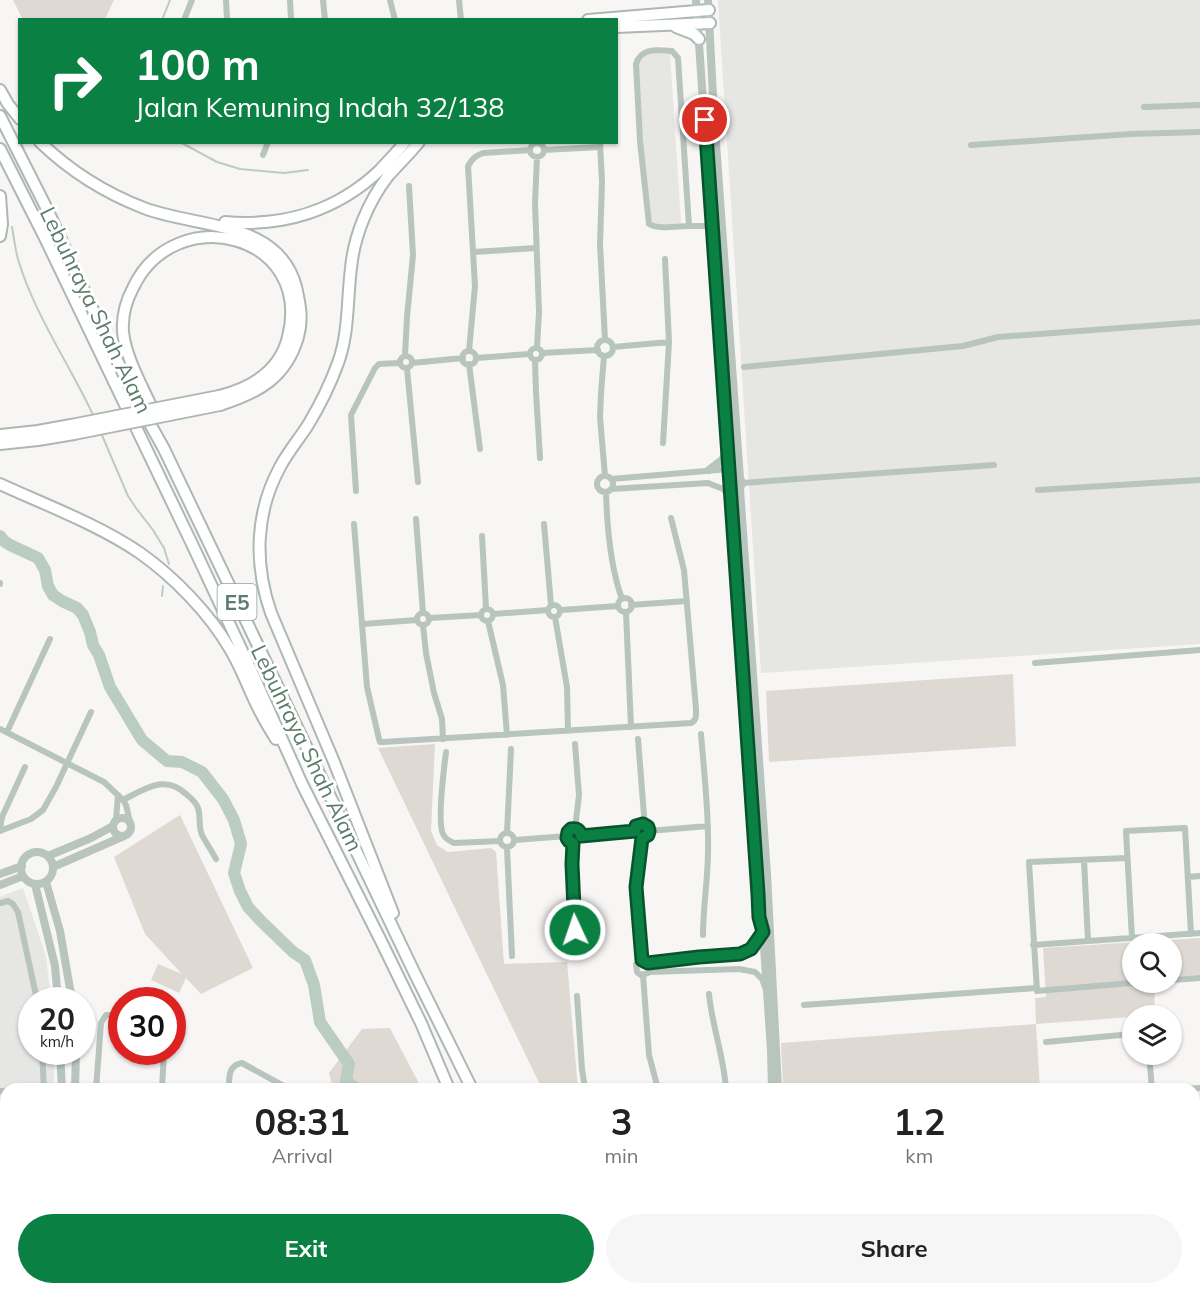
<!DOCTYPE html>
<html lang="en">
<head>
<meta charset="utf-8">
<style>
	body { margin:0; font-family:Mulish,sans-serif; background:#f6f6f6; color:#222; height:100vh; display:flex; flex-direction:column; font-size:22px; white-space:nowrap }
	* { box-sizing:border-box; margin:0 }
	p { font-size:20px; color:#767676 }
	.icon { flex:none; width:33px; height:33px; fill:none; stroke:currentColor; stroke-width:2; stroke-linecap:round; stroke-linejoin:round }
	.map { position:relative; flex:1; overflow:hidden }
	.sheet { position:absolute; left:0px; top:1083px; width:1200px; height:212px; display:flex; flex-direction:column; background:#fff; border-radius:18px 18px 0 0; box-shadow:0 2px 4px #0004 }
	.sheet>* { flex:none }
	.hud { position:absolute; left:18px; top:18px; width:600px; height:126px; border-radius:0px; box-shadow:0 2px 4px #0004; background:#0b8043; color:#fff; overflow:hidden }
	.fabs { position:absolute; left:1122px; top:933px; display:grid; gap:12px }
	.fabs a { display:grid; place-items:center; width:60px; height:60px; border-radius:50%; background:#fff; box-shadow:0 2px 4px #0004; font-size:30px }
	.speed { position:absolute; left:18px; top:987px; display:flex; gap:12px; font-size:30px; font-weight:700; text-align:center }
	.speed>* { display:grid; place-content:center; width:78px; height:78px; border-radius:50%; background:#fff; box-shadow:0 2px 4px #0004; line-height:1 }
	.speed small { font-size:15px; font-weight:400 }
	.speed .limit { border:9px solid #d22; background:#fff; color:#111 }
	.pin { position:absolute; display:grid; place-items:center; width:51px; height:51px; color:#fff; margin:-26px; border:3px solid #fff; border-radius:50%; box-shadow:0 2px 6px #0007 }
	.me { position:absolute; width:66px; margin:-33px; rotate:357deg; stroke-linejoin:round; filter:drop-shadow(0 0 4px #0008) }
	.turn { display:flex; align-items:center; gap:21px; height:126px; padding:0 18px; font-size:27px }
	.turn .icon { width:78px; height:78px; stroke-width:2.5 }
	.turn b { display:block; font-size:42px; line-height:51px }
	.eta { display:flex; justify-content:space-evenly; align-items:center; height:102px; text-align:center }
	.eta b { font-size:36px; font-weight:700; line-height:42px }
	.action { display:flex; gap:12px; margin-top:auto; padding:12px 18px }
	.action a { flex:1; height:69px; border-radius:36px; background:#0b8043; color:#fff; font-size:24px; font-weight:700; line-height:69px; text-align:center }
	.action a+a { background:#f6f6f6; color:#222 }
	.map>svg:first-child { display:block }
</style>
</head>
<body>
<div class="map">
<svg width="1200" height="1294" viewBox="0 0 1200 1294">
	<rect width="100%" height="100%" fill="#f8f5f5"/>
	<!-- built -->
	<path fill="#e6e6e4" d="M718,0H1200V644L761,673Z
		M647,53L670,54L681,223L654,225L651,223L642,137L638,69L639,62Z
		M23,888L46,956L51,1000H32V1052H54V1089H6V1288L11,1289L9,1294H0V897Z
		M1194,1249H1200V1294H1043L1042,1289L1194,1288Z"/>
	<!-- green -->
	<path fill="#dedad3" d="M13,0H114L105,19L23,20Z
		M1013,674L1016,746L769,762L766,691Z
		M435,744L431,831L437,845L448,852L491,848L496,852L504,964L567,962L578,1089H542L378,748Z
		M180,815L253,968L201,994L186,978L179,993L151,980L158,964L182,974L145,934L114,857Z
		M1200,938V975L1172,977V944H1132V982L1154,983L1155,1015L1132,1016V1017L1036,1024L1040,1089H783L781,1043L1036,1024L1035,998L1046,997L1043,948Z
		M390,1028L422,1089H333L329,1073L362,1029Z"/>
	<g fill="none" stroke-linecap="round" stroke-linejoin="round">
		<!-- stream -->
		<path stroke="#bacdc0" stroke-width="2" d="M162,20L170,0
			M180,142L217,162L240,169L284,173L308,170
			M12,227C14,238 15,249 18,259C34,314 70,365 94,417
			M101,433L128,496L136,508L153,530L164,548L169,564
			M162,596L163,586"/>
		<!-- river -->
		<path stroke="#bacdc0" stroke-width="12" d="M0,536L4,541L10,545L38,558L45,570L48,586L53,595L62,601L77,608L83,615L90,632L93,645L99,655L110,687L142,740L167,761L182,762L202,772L223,799L234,820L241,844L234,873L240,891L248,907L261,921L293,952L305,960L314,985L320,1022L349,1064L346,1081L357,1089"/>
		<defs>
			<path id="motorway" d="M588,20L709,10
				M616,27L710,23
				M676,27L694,34L699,39
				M0,90L8,104L20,119
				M0,116L48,211L104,334L134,395L164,449L415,974L472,1089
				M40,142C70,171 105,193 144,208C195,228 279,220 296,287C300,304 303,320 298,337C286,378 258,393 220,405
				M0,149L45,238L192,544L251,670L302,784L382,943L421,1023L449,1089
				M0,196L2,224L0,236
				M225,222C283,227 337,211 380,170C388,161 397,152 405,142
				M156,417C145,391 126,360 123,332C122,317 126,301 133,288C174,200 314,233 288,337C280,371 251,388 219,396
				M0,435L38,431L71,425
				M0,444L38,440L74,434
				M0,484C46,505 99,525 140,553C174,577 209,613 230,649C243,670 250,694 262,715C266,723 271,731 276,739
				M393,913L334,762L271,613C254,564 255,513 280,467C288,452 299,439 308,425C320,405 330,385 338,363C349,333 347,300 351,268C354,236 368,202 388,176C398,165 409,154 419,142
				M514,1288L515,1294
				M549,1288L551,1294
				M564,1288L567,1294"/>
		</defs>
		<!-- motorway casing -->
		<use href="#motorway" stroke="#adb8b2" stroke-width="14"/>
		<!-- minor -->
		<path stroke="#b8c4be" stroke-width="6" d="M226,0L227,20
			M290,0L291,20
			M323,0L325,20
			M390,0L395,20
			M459,0L461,20
			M184,20L192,0
			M1144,107L1200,105
			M600,142L602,182L600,244L605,340
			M530 150a7 7 0 1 1 14 0a7 7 0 1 1-14 0Z
			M971,145L1131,134L1200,132
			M544,150L600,147
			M263,155L268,142
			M689,226C677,226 659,230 649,224L640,141L636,64C641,47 658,50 672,51L678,58L689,226H712
			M473,252L536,248
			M597 348a8 8 0 1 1 16 0a8 8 0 1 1-16 0Z
			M537,347L539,312L535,203L537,157
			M613,347L669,342
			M530 354a6 6 0 1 1 12 0a6 6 0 1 1-12 0Z
			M469,351L475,286L468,166C472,159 475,156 483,153L530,150
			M462 358a7 7 0 1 1 14 0a7 7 0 1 1-14 0Z
			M542,353L598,350
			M400 362a6 6 0 1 1 12 0a6 6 0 1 1-12 0Z
			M405,356L407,317L413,255L409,186
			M604,356L601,393L600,417L605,476
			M476,358L529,354
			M535,360L536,392L540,458
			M412,363L463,358
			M469,364L480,449
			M744,367L963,346L998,337L1200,322
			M407,369L418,482
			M663,443L669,342L665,259
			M597 484a8 8 0 1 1 16 0a8 8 0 1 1-16 0Z
			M611,479L729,469L734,474L740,487
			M742,483L994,465
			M611,489L708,483L723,489L730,497
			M1038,490L1200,480
			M356,491L351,415L375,368L379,364L400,363
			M606,492C607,527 610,566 622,599
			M416,519L423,613
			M354,524L367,687L379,739L380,742H383L691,723C697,720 696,715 696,709L684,570L671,518
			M544,524L551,605
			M482,536L486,608
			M0,584V583
			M618 605a7 7 0 1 1 14 0a7 7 0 1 1-14 0Z
			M548 611a6 6 0 1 1 12 0a6 6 0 1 1-12 0Z
			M631,605L687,601
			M481 615a6 6 0 1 1 12 0a6 6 0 1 1-12 0Z
			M561,610L618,606
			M626,612L631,727
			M417 619a6 6 0 1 1 12 0a6 6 0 1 1-12 0Z
			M493,614L548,610
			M555,617L567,687L568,731
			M430,618L481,615
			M488,621L503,685L507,735
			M363,624L417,620
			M423,625L426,653L434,693L442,719L443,739
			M1035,663L1200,650
			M0,729L104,782L123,800L126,805L130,822
			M7,732L50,639
			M701,734C704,773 709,812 708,851C708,879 703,907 703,935
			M638,739L644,815L643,824
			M575,744L579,795L575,829
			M446,752C444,768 437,822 443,834C445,839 450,841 454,843L500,841
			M123,800C145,789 165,774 186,794C191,798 196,802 198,808C201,817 198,826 202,835C206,843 212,851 216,859
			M116,820L118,795
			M635 831a7 7 0 1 1 14 0a7 7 0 1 1-14 0Z
			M567 836a7 7 0 1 1 14 0a7 7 0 1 1-14 0Z
			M0,829L2,817L25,767
			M0,831L31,819L43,810L56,787L91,712
			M649,831L708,826
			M500 840a7 7 0 1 1 14 0a7 7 0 1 1-14 0Z
			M507,833L511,749
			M581,836L635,831
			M642,838L636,887L642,960
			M515,840L567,836
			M573,843L572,864L576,951
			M507,848L512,956
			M1127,858L1029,862L1037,991L1143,982
			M1084,860L1088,941
			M1188,877L1200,876
			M0,903L8,901L13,904L18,912L37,1000
			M1132,938L1126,831L1185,828L1191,934
			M1033,945L1200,933
			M648,963L650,968L648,973L641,975L637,972L636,964L642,960L648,963L699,957L740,954L751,949L763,933
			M649,972L739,969L755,972L762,979L765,987
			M643,975L649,1055L658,1089
			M1172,980L1200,978
			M709,994C712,1026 724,1057 726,1089
			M577,996L582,1069L585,1089
			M804,1005L1036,988
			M1046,1042L1132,1034
			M42,1052L44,1089
			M1149,1054L1152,1089
			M96,1089L101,1023L106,1015H122
			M162,1089L164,1052
			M229,1089C229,1078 228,1065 242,1063L289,1089
			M1182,1089L1200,1088
			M0,1091H6
			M1194,1133L1200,1132
			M1194,1209H1200
			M0,1286L6,1272
			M66,1288L69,1294
			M711,1288L737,1294
			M123,1294L126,1288
			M196,1294L199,1288
			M269,1294L272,1288
			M318,1294L321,1288
			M637,1294L646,1288"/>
		<!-- tertiary -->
		<path stroke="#b8c4be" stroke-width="8" d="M696,0L759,917L763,932L771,1050L772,1089
			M708,0L714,115L740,478L742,483L740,489L767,874L778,1089
			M709,470L722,460L726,453
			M113 827a9 9 0 1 1 18 0a9 9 0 1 1-18 0Z
			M21 868a16 16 0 1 1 32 0a16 16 0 1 1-32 0Z
			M48,856L91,838L113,826
			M53,867L124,836
			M0,874L22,866
			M46,882L60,931L72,1000
			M35,884L55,966L58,1000
			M0,885L23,876
			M60,1052L62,1089
			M75,1089L76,1052
			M811,1288L816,1294
			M831,1288L838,1294
			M0,1289L12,1294
			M18,1294L21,1288
			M33,1294L35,1288"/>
		<!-- motorway -->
		<use href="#motorway" stroke="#fff" stroke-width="10"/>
		<defs>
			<path id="motorway-bridge" d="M71,425L219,396
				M74,434L220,405"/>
		</defs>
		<!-- motorway-bridge casing -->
		<use href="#motorway-bridge" stroke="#adb8b2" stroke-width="14" stroke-linecap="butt"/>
		<!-- motorway-bridge -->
		<use href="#motorway-bridge" stroke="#fff" stroke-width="10"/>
	</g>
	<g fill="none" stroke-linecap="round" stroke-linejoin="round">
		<defs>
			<path id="route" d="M575,930L572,864L573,843L569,841L567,838L568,832L571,829C577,828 580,830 581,836L635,831L636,826L643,824L648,827L649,831L648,835L642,838L636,887L642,960L648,963L699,957L740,954L751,949L763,932L759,917L758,894L705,120"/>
		</defs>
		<!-- route casing -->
		<use href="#route" stroke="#07532c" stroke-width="15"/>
		<!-- route -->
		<use href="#route" stroke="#0b8043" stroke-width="10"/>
	</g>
	<g text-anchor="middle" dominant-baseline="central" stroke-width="6" stroke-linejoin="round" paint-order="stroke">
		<!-- shield labels -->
		<rect fill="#fff" stroke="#8da498" stroke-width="1.5" x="217.5" y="584" width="39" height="36" rx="4.5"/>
		<g font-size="21" font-weight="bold" fill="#5c7d6c">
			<text x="237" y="602">E5</text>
		</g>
		<!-- street labels -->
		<g font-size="22" fill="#5c7d6c" stroke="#fff">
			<text transform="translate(96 310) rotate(64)">Lebuhraya Shah Alam</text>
			<text transform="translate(307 748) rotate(64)">Lebuhraya Shah Alam</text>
		</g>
	</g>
</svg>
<div class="fabs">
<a><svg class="icon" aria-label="search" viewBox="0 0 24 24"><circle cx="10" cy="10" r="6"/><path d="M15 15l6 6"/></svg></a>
<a><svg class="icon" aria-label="layers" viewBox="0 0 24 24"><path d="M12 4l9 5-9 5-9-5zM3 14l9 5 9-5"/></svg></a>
</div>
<div class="speed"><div>20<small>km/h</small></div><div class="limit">30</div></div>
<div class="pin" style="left:705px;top:120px;background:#d93025"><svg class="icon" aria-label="arrive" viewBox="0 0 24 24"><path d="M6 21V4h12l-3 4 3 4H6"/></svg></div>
<svg class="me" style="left:575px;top:930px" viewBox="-20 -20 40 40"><circle r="17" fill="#0b8043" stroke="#fff" stroke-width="3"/><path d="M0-11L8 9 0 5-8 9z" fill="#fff"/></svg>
<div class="hud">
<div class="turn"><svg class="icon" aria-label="right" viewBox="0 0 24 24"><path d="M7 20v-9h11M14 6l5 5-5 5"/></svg><div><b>100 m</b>Jalan Kemuning Indah 32/138</div></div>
</div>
<section class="sheet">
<div class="eta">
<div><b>08:31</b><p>Arrival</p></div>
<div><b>3</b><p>min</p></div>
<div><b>1.2</b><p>km</p></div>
</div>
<div class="action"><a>Exit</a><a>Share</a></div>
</section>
</div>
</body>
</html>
